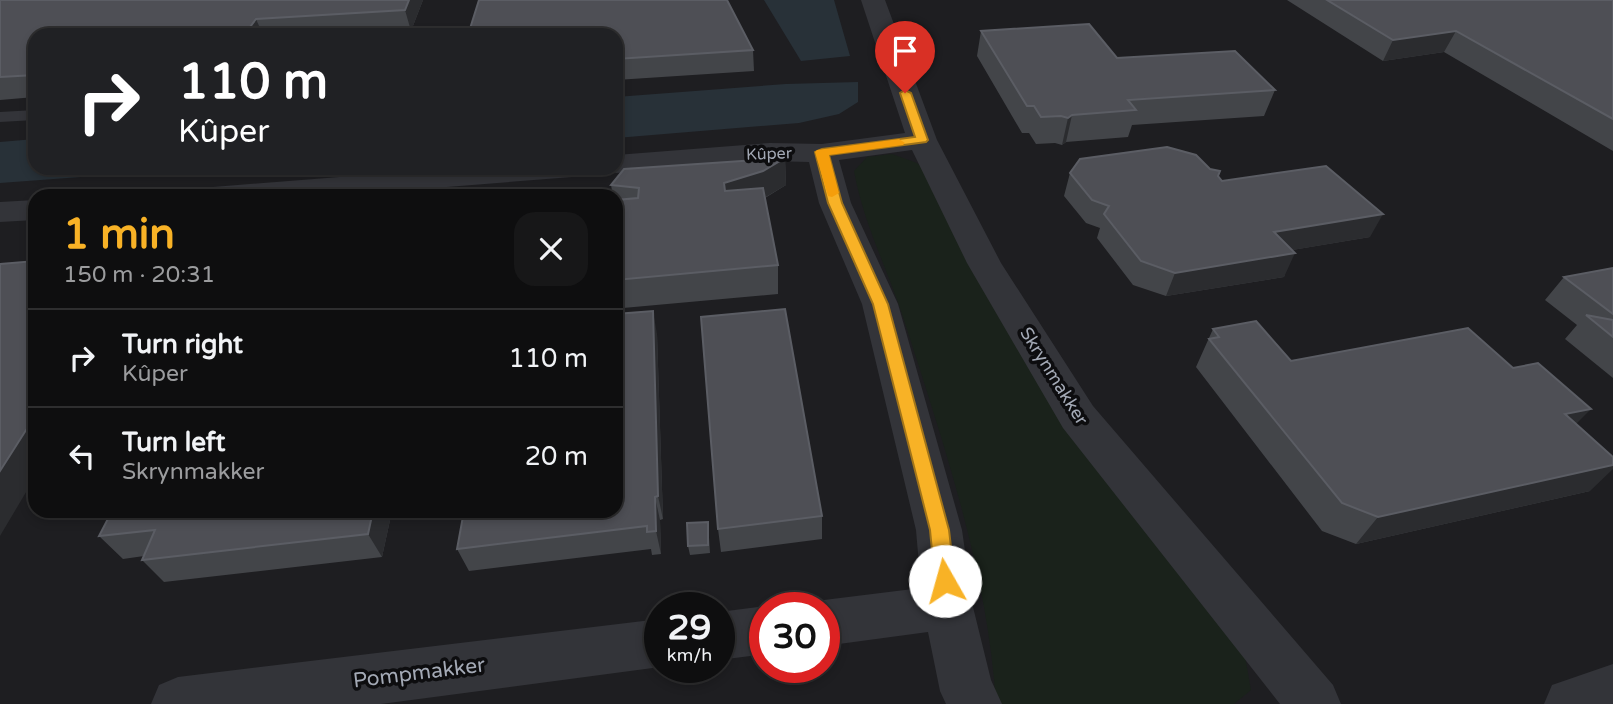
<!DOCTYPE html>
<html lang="en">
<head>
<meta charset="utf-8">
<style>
	body { margin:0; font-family:"Varela Round",sans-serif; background:#171718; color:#f1f3f6; height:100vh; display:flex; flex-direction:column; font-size:26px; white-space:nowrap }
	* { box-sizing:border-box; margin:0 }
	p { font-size:23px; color:#9b9c9e }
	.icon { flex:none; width:38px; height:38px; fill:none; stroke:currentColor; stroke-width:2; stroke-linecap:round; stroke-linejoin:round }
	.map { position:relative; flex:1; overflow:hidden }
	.panel { position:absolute; left:28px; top:189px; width:595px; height:329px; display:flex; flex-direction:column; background:#0e0e0f; border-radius:21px; box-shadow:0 4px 10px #0003,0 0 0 2px #2e2e2f }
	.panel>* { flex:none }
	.top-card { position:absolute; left:28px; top:28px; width:595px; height:147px; border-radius:21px; box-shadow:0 4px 10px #0003,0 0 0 2px #2e2e2f; background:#202124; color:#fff; overflow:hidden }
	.speed { position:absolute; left:644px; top:592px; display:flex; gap:14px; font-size:35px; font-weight:700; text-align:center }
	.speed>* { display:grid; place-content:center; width:91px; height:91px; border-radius:50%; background:#0e0e0f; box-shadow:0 4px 10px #0003,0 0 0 2px #2e2e2f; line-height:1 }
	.speed small { font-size:18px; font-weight:400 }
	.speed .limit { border:10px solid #d22; background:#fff; color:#111 }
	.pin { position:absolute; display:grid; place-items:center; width:60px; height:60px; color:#fff; margin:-72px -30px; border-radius:50% 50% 50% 0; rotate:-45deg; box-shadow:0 0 7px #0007 }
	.pin .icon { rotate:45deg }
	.me { position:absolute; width:77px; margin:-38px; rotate:353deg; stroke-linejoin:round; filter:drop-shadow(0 0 5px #0008) }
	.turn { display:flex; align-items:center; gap:24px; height:147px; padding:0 35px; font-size:32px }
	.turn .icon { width:91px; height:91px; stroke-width:2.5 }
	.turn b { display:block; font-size:49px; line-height:60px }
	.round { display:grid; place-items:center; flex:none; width:74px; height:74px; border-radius:21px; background:#171718 }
	.headline { display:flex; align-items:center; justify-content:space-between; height:119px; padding:0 35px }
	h1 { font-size:42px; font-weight:700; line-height:52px; color:#f8b226 }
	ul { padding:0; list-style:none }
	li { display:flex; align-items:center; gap:21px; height:98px; padding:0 35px; border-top:2px solid #2e2e2f }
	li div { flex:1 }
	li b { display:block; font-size:26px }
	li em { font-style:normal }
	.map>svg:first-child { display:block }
</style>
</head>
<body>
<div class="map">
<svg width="1613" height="704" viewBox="0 0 1613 704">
	<rect width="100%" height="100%" fill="#121214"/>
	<!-- built -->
	<path fill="#1e1e21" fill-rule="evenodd" d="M0,0H1613V704H0ZM35,35H616V168H35ZM35,196H616V511H35ZM660,607H719V667H660ZM765,607H824V667H765Z"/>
	<!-- green -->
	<path fill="#1a221b" d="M892,154L917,163L940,183L1243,645L1251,690L1234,704H996C988,572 943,442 903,317C887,268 863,222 854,171L867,157Z"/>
	<!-- water -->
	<path fill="#283138" d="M764,0H834L850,56L801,61Z
		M858,82V102L839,114L799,123L616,138V97L786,84Z
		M35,139V168H202L0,183V142Z"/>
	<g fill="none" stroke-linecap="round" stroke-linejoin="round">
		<!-- service -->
		<path fill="#333439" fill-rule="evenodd" d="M35,110V120L0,122V112Z"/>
		<!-- minor -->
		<path fill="#333439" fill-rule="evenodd" d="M861,0H885L937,140L1001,263L1093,406L1333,685L1341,704H1280L1063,428L967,263L912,150L839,160L851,203L898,304L962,530L973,607L991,680L1002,704H946L940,691L928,632L824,646V607L806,606L824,600L921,588L916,530L862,304L819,203L809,162L770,161L616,173L604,168H616V155L770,143L822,144L905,133Z
			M453,168H587L583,174L572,177L333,196H197L202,189L213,187Z
			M35,200V220L0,222V202Z
			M765,606L767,607H765V654L719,660V612Z
			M660,619V667L381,704H151L159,685L178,677Z
			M1613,664V704H1544L1552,685Z"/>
	</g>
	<!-- wall -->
	<path fill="#434549" d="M0,0H423L411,31L341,35H35V97L0,100Z
		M1287,0H1613V151L1444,52L1383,61Z
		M981,31L1117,58L1275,90L1264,116L1132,125L1128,137L1066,142L1062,145L1055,143L1036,144L1029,133H1022L977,56Z
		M616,35L753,50L754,71L616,80Z
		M785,158L786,185L765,198L778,265V294L623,308L624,313L657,334L663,519L660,520L661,554L652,555L651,549L469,571L457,549L616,511V196H613L611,185Z
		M1070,173L1218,177L1222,181L1370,237L1292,250L1284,277L1166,296L1133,285L1097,238L1100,228L1086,223L1064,196Z
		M1613,268V378L1565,339L1577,325L1545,300L1564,277Z
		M1213,329L1291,361L1576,424L1590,491L1356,544L1322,531L1196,367Z
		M112,511H392L382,557L164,582L142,560L144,556L123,559L99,536Z
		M822,516V539L721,552L718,529Z
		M708,522L710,553L690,555L688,546Z"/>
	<!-- shaded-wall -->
	<path fill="#2b2c2f" d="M409,0H423L411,31L405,10Z
		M256,19L263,35H244Z
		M1456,31L1444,52L1383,61L1393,40Z
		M1072,115L1066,142L1062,145L1068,118Z
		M785,158L786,185L764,198L726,211L724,183Z
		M1383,214L1370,237L1263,255L1274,232Z
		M1295,253L1284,277L1166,296L1175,273Z
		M653,311L657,334L663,519L658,496Z
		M1591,409L1563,437L1565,414Z
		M35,416V477L0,536V471Z
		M1613,465V469L1590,491L1356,544L1378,517Z
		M655,497L660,520L661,554L656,531Z
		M373,511H392L382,557L368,534Z"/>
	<!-- building -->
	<path fill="#4e4f55" stroke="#5b5d64" stroke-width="2" d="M0,0H409L405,10L256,19L244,35H35V75L0,77Z
		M479,0H727L753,50L616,59V35H468Z
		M1327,0H1613V119L1456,31L1393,40Z
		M1089,24L1117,58L1235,51L1275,90L1128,100L1136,110L1072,115L1068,118L1061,116L1041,117L1034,106H1027L981,31Z
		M1167,147L1196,155L1210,169L1220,171L1218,176L1222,181L1326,166L1383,214L1274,232L1295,253L1175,273L1141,261L1104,214L1109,206L1092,200L1070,173L1080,159Z
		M785,158L763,171L724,183L725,191L763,188L778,265L616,280V200L638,198L639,188L611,185L624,169Z
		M35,261V416L0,471V264Z
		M1613,268V314L1564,277Z
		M623,306V312L616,313V307Z
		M785,309L822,516L718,529L701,317Z
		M653,311L658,496L655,497L656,531L647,532V526L457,549L464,511H616V314Z
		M1586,315L1613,320V337Z
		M1256,321L1291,361L1468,328L1513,368L1538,363L1591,409L1565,414L1613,457V465L1378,517L1342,503L1209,339L1219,337L1213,329Z
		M112,511H373L368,534L142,560L155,530L99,536Z
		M708,522V545L688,546L687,523Z"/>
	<!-- route -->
	<path fill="#f8b226" stroke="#a17419" stroke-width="2" d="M905,90L911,93L928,140L926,142L829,155L842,203L888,304L949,530L955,581L952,588L945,590L938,588L935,581L930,530L873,304L828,203L815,152L822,149L915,137L900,93Z"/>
	<!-- slow -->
	<path fill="#f59e0b" d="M899,139L905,143L903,145L829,155L839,193L832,197L828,196L815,152L817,150Z"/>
	<g text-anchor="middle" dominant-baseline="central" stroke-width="7" stroke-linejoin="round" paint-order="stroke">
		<!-- far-street labels -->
		<g font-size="16" fill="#a3a9b5" stroke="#0d0d0f">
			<text transform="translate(769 154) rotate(-2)">Kûper</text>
		</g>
		<!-- street labels -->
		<g font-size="18" fill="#a3a9b5" stroke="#0d0d0f">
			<text transform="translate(1054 376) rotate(58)">Skrynmakker</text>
		</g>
		<!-- near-street labels -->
		<g font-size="21" fill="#a3a9b5" stroke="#0d0d0f">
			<text transform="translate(419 673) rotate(-7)">Pompmakker</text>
		</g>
	</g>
</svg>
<div class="speed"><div>29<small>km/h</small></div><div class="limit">30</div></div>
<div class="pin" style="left:905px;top:93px;background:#d93025"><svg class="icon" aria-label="arrive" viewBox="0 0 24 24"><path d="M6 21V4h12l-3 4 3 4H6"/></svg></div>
<svg class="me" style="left:945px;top:581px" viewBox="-20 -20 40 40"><circle r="19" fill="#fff"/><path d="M0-13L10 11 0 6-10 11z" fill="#f8b226"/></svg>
<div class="top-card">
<div class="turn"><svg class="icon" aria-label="right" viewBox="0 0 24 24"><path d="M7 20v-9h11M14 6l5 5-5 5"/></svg><div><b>110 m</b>Kûper</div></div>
</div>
<section class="panel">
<div class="headline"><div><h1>1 min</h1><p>150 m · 20:31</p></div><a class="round"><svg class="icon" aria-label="close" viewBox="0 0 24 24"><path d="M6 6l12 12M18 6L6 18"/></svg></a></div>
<ul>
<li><svg class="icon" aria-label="right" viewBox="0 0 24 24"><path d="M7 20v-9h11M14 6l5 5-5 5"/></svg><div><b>Turn right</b><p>Kûper</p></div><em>110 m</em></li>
<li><svg class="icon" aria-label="left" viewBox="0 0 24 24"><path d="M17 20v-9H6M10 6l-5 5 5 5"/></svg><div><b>Turn left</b><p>Skrynmakker</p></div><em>20 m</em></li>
</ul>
</section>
</div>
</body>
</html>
